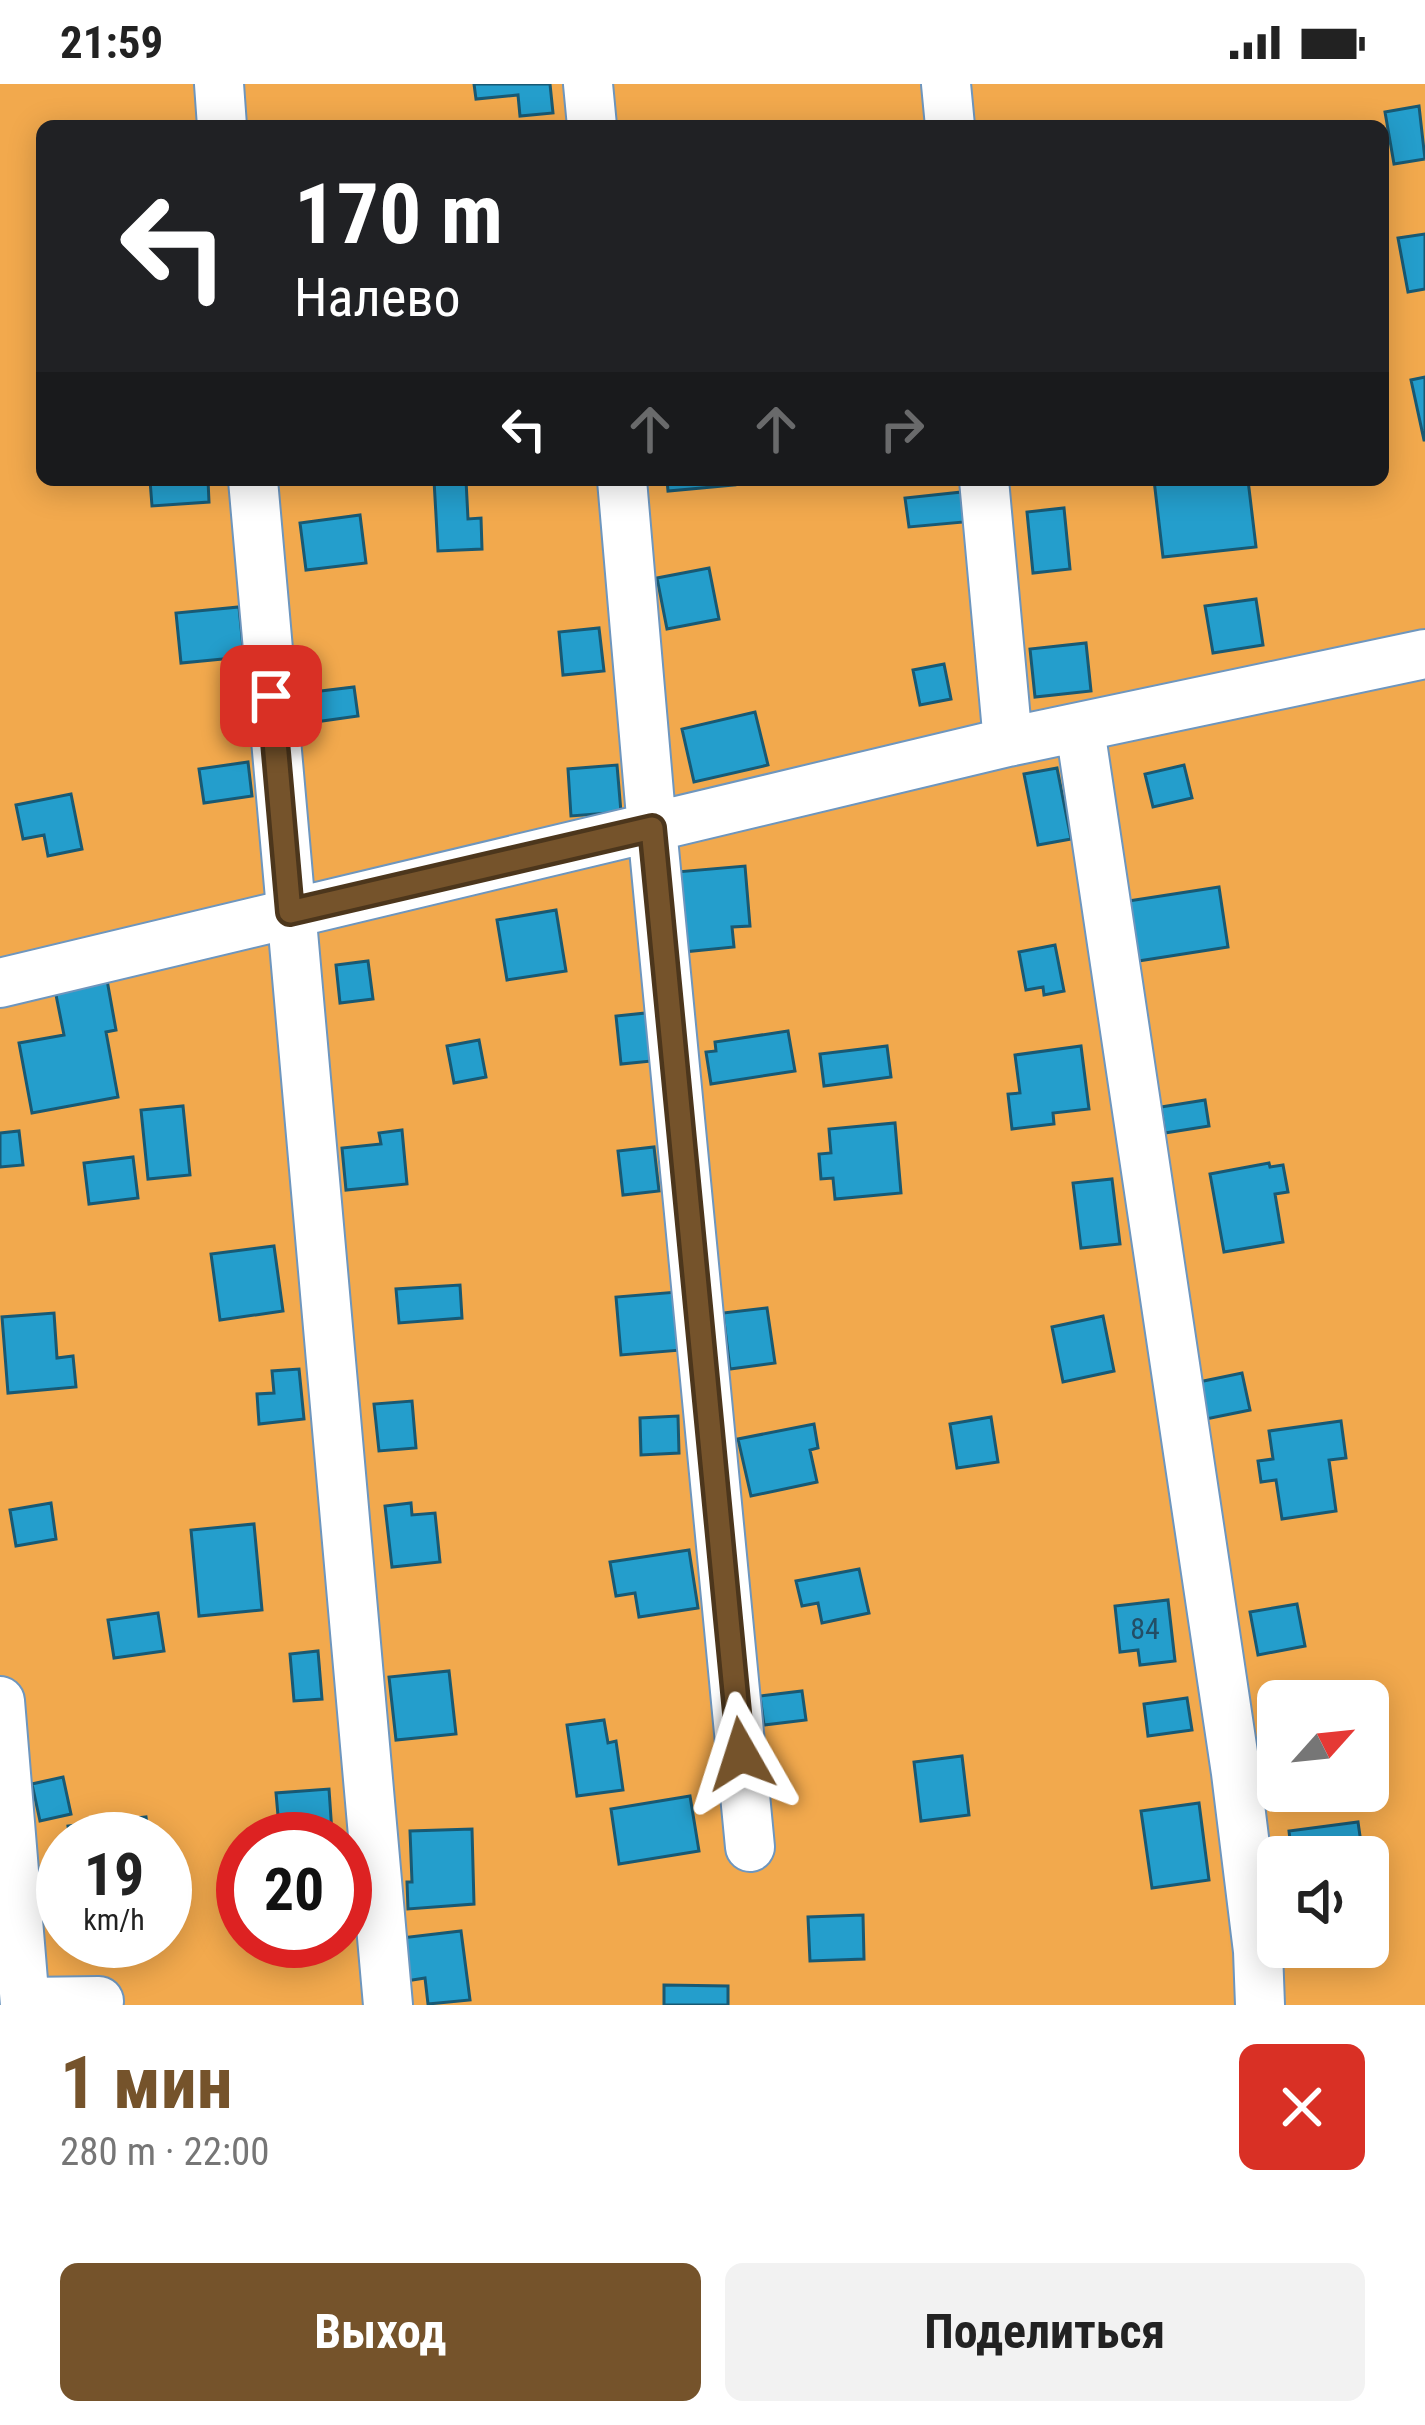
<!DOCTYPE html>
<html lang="ru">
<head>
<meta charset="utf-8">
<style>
	body { margin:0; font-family:"Roboto Condensed",sans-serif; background:#f2f2f2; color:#222; height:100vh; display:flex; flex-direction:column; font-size:45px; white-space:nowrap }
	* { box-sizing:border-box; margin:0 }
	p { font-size:39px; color:#767676 }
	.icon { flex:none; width:66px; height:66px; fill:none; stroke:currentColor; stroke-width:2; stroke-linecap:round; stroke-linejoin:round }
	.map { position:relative; height:1921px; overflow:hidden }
	.drawer { display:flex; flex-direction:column; background:#fff; flex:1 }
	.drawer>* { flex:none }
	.top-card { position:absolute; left:36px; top:36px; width:1353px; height:366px; border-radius:18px; box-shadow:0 6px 30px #0003; background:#202124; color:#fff; overflow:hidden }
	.needle { width:78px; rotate:63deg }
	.buttons { position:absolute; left:1257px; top:1596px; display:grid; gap:24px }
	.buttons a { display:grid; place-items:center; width:132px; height:132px; border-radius:18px; background:#fff; box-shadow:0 6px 30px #0003; font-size:60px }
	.speed { position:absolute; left:36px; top:1728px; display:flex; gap:24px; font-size:60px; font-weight:700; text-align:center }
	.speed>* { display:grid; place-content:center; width:156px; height:156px; border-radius:50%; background:#fff; box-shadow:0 6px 30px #0003; line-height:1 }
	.speed small { font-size:30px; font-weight:400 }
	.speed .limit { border:18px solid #d22; background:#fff; color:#111 }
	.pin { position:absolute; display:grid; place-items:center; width:102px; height:102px; color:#fff; margin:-51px; border-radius:24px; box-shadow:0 6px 18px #0006 }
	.me { position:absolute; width:132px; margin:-66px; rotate:354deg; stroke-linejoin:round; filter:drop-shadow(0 0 9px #0008) }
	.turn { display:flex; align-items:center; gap:42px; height:252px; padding:0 60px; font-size:54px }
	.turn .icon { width:156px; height:156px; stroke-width:2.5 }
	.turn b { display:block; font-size:84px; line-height:102px }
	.lanes { display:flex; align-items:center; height:114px; padding:0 60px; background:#0003; justify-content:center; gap:60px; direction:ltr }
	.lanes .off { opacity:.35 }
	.round { display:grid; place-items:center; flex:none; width:126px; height:126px; border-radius:18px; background:#f2f2f2 }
	.summary { display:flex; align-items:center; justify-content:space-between; height:204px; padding:0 60px }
	h1 { font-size:72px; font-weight:700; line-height:90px; color:#75532b }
	.action { display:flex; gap:24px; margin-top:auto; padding:24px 60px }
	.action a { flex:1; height:138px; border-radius:18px; background:#75532b; color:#fff; font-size:48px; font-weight:700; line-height:138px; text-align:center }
	.action a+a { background:#f2f2f2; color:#222 }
	.status { display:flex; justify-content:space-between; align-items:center; height:84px; padding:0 60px; background:#fff; direction:ltr }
	.status svg { height:33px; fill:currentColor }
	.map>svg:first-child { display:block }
</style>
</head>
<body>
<div class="status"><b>21:59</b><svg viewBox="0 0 49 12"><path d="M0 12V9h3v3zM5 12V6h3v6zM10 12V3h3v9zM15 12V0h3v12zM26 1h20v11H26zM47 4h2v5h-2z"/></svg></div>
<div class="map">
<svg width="1425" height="1921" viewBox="0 0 1425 1921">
	<rect width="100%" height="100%" fill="#a2ccf7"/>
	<!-- green -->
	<path fill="#f2a94d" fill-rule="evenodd" d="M0,0H1425V1921H0ZM42,42H1383V396H42ZM1278,1617H1368V1707H1278ZM63,1755H165V1857H63ZM243,1755H345V1857H243ZM1278,1773H1368V1863H1278Z"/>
	<!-- building -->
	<path fill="#249ecc" stroke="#195973" stroke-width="3" d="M474,0H550L553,29L520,32L518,11L476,15Z
		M1419,22L1425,75L1394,80L1385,28Z
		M1425,150V205L1408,208L1398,154Z
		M1425,293V356H1424L1411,296Z
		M150,396H208L209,418L152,422Z
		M434,396H466L468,435L481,434L482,465L438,467Z
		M667,396H735V401L668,407Z
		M1154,396H1248L1256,463L1163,473Z
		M962,408L964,438L909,443L905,414Z
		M1064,424L1070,485L1033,489L1027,428Z
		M360,431L366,479L306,486L300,439Z
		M709,484L719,535L667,545L657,494Z
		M1256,515L1263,561L1213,569L1205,522Z
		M239,523L244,573L181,579L176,529Z
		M599,544L604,587L563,591L559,548Z
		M1086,559L1091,607L1035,613L1030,565Z
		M944,580L951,615L920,621L913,586Z
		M354,603L358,632L308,639L304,609Z
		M755,628L768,681L694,698L682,645Z
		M248,678L252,712L204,719L199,685Z
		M617,681L621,728L571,732L568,685Z
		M1184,681L1192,714L1153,723L1145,690Z
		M1057,684L1071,755L1038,761L1024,690Z
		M71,710L82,765L48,772L44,751L23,755L16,721Z
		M745,782L750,842L732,843L734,863L683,868L676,788Z
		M1219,803L1228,863L1132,878L1122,818Z
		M556,826L566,887L507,896L497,836Z
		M1055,861L1064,907L1044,911L1043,903L1026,906L1019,868Z
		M368,877L373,915L340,919L336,881Z
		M107,896L116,946L106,948L118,1013L32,1029L19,959L64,951L55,906Z
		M646,929L652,977L621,980L616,932Z
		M788,947L795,987L711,1000L706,968L716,967L715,958Z
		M479,956L486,993L454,999L447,962Z
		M887,962L891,993L824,1002L820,970Z
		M1081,962L1089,1025L1053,1029L1054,1040L1012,1045L1008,1010L1020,1009L1015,971Z
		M1205,1016L1209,1042L1165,1049L1161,1023Z
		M183,1022L190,1091L148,1095L141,1026Z
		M895,1039L901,1109L835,1115L833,1094L821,1095L819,1070L831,1069L829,1045Z
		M402,1046L407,1100L346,1106L342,1064L381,1060L379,1049Z
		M19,1047L23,1081L0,1083V1049Z
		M654,1063L659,1107L623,1111L618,1067Z
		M133,1073L138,1114L89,1120L84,1079Z
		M1269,1079L1270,1083L1283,1081L1288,1108L1275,1110L1283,1158L1224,1168L1210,1090Z
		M1112,1095L1120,1160L1081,1164L1073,1099Z
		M274,1162L283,1227L220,1236L211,1170Z
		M460,1201L462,1234L399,1239L396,1205Z
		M677,1208L682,1266L621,1271L616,1213Z
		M767,1224L775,1279L730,1285L723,1229Z
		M54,1229L57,1274L73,1272L76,1303L8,1309L2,1233Z
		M1103,1232L1114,1287L1063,1298L1052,1243Z
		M299,1285L304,1335L259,1340L257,1310L274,1309L272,1287Z
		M1242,1289L1250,1326L1201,1336L1194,1299Z
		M412,1317L416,1364L379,1367L374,1320Z
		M678,1332L679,1369L641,1371L640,1334Z
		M991,1333L998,1378L957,1384L950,1340Z
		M1341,1337L1346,1374L1329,1376L1336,1427L1282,1435L1276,1396L1261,1398L1258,1377L1273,1375L1269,1347Z
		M814,1340L818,1364L810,1366L817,1398L751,1412L738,1355Z
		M51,1419L56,1455L16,1462L10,1426Z
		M411,1419L412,1431L435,1429L440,1478L392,1483L385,1422Z
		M254,1440L262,1526L199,1532L191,1446Z
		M689,1466L698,1524L639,1533L635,1509L616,1512L610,1478Z
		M859,1485L869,1529L822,1539L818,1519L802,1522L796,1497Z
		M1168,1516L1175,1577L1140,1581L1138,1566L1120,1568L1115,1522Z
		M1297,1520L1305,1562L1258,1571L1250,1528Z
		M158,1529L164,1567L114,1574L108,1536Z
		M318,1567L322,1615L294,1617L290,1570Z
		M449,1587L456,1650L396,1656L389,1593Z
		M802,1607L806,1636L764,1641L760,1612Z
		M1187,1614L1192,1646L1148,1652L1144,1620Z
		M604,1636L608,1659L616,1657L623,1706L577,1712L567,1641Z
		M962,1672L969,1731L921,1737L914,1678Z
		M63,1693L71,1730L40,1737L32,1700Z
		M329,1705L332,1749L280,1754L276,1709Z
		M690,1712L699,1767L619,1780L611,1725Z
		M1199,1719L1209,1796L1152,1804L1141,1727Z
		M146,1733L149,1755H70L68,1742Z
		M1358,1738L1363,1773H1292L1289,1747Z
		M472,1745L474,1820L408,1825L407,1798H412L410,1747Z
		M863,1831L864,1875L810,1877L808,1833Z
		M461,1847L470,1916L428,1920L425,1894L406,1897L401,1854Z
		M664,1901L728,1902V1921H664Z"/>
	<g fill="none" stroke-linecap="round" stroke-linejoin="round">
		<defs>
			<path id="minor" d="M219,0L222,42
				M588,0L592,42
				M946,0L950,42
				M253,396L388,1921
				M622,396L652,744L750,1763
				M984,396L1008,658
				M1080,645L1236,1689L1258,1867L1260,1921
				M0,899L1008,658L1425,570
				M0,1617L25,1921
				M25,1918L99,1917"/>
		</defs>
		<!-- minor casing -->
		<use href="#minor" stroke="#6e96be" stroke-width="52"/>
		<!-- minor -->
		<use href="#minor" stroke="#fff" stroke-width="48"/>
	</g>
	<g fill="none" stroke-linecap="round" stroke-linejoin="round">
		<defs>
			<path id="route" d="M271,612L290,828L652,744L741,1670"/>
		</defs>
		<!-- route casing -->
		<use href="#route" stroke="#4c361c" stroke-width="30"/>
		<!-- route -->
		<use href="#route" stroke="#75532b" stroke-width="21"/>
	</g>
	<g text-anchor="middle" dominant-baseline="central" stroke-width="9" stroke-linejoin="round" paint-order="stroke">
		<!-- number labels -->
		<g font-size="30" fill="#234e66">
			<text x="1145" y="1544">84</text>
		</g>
	</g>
</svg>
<div class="buttons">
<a><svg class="needle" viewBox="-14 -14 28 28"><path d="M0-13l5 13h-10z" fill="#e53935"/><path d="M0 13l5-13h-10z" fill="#767676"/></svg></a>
<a><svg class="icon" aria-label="sound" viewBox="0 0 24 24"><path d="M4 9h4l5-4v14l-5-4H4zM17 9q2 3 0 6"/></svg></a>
</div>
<div class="speed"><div>19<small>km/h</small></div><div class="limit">20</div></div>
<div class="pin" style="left:271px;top:612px;background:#d93025"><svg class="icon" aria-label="arrive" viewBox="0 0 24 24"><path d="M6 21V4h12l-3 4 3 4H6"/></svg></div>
<svg class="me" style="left:741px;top:1670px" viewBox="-20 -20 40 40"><path d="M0-17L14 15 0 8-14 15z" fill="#75532b" stroke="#fff" stroke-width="4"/></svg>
<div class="top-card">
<div class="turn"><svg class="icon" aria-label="left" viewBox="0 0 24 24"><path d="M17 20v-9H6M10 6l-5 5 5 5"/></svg><div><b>170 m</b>Налево</div></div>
<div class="lanes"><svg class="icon" aria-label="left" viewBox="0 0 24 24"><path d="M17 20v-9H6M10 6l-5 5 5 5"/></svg><svg class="icon off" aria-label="ahead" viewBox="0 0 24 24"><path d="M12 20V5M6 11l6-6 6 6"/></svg><svg class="icon off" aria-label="ahead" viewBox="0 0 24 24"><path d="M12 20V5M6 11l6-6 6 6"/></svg><svg class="icon off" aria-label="right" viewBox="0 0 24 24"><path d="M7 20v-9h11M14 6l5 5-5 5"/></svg></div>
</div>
</div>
<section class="drawer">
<div class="summary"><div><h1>1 мин</h1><p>280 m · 22:00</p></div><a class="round" style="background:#d93025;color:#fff"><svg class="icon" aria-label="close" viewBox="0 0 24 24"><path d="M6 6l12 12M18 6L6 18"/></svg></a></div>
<div class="action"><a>Выход</a><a>Поделиться</a></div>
</section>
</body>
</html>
